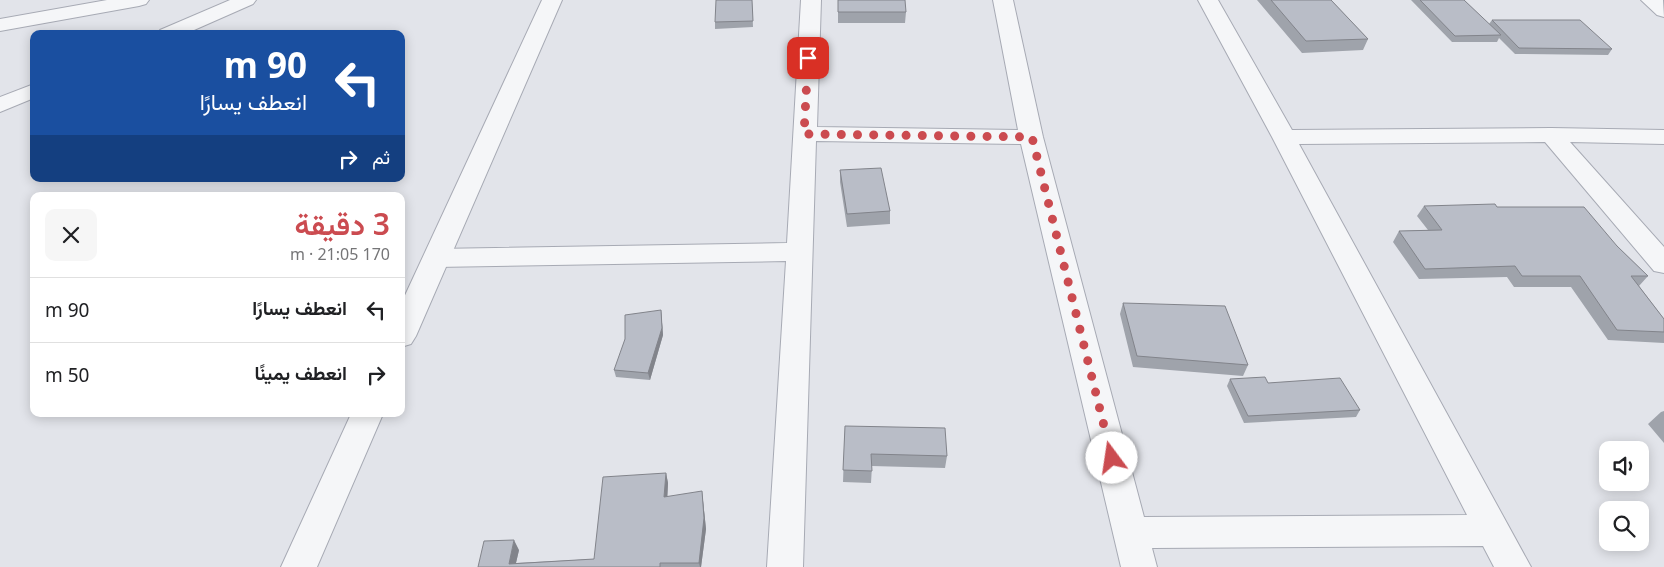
<!DOCTYPE html>
<html lang="ar">
<head>
<meta charset="utf-8">
<style>
	body { margin:0; font-family:"Noto Sans",Vazirmatn,sans-serif; background:#f6f6f6; color:#202124; direction:rtl; height:100vh; display:flex; flex-direction:column; font-size:19px; white-space:nowrap }
	* { box-sizing:border-box; margin:0 }
	p { font-size:16px; color:#757577 }
	.icon { flex:none; width:28px; height:28px; fill:none; stroke:currentColor; stroke-width:2; stroke-linecap:round; stroke-linejoin:round }
	.map { position:relative; flex:1; overflow:hidden; direction:ltr }
	.drawer { position:absolute; left:30px; top:192px; width:375px; height:225px; display:flex; flex-direction:column; background:#fff; border-radius:10px; box-shadow:0 2px 12px #0003; direction:rtl }
	.drawer>* { flex:none }
	.banner { position:absolute; left:30px; top:30px; width:375px; height:152px; border-radius:10px; box-shadow:0 2px 12px #0003; direction:rtl; background:#1a4fa0; color:#fff; overflow:hidden }
	.tools { position:absolute; left:1599px; top:441px; display:grid; gap:10px }
	.tools a { display:grid; place-items:center; width:50px; height:50px; border-radius:10px; background:#fff; box-shadow:0 2px 12px #0003; font-size:25px }
	.pin { position:absolute; display:grid; place-items:center; width:42px; height:42px; color:#fff; margin:-21px; border-radius:10px; box-shadow:0 2px 8px #0006 }
	.me { position:absolute; width:55px; margin:-28px; rotate:346deg; stroke-linejoin:round; filter:drop-shadow(0 0 4px #0008) }
	.turn { display:flex; align-items:center; gap:18px; height:105px; padding:0 15px; font-size:22px }
	.turn .icon { width:65px; height:65px; stroke-width:2.5 }
	.turn b { display:block; font-size:35px; line-height:42px }
	.then { display:flex; align-items:center; height:48px; padding:0 15px; background:#0003; gap:10px; font-size:19px }
	.round { display:grid; place-items:center; flex:none; width:52px; height:52px; border-radius:10px; background:#f6f6f6 }
	.overview { display:flex; align-items:center; justify-content:space-between; height:85px; padding:0 15px }
	h1 { font-size:30px; font-weight:600; line-height:38px; color:#cb4b50 }
	ul { padding:0; list-style:none }
	li { display:flex; align-items:center; gap:15px; height:65px; padding:0 15px; border-top:1px solid #e0e0e0 }
	li div { flex:1 }
	li b { display:block; font-size:19px }
	li em { font-style:normal }
	.map>svg:first-child { display:block }
</style>
</head>
<body>
<div class="map">
<svg width="1664" height="567" viewBox="0 0 1664 567">
	<rect width="100%" height="100%" fill="#e2e4ea"/>
	<g fill="none" stroke-linecap="round" stroke-linejoin="round">
		<defs>
			<path id="minor" d="M107,0H149L146,4L139,6L0,31V19Z
				M230,0H256L253,4L185,34H157L160,30Z
				M801,0H821L817,127L1018,130L993,0H1013L1043,137L1144,517L1467,515L1272,137L1198,0H1218L1292,130L1551,128L1664,130V144L1570,142L1664,247V273L1654,271L1545,142L1299,144L1531,567H1494L1483,546L1152,548L1157,567H1121L1021,144L816,141L803,567H767L786,261L436,267L427,265L423,258L427,251L436,249L787,243Z
				M1641,0H1663L1664,17L1657,15Z
				M34,84V98L0,112V97Z"/>
			<path id="tertiary" d="M542,0H562L416,336L411,344L401,347V304Z
				M351,414H383L317,567H281Z"/>
		</defs>
		<!-- minor casing -->
		<use href="#minor" stroke="#a7aab4" stroke-width="2"/>
		<!-- tertiary casing -->
		<use href="#tertiary" stroke="#a7aab4" stroke-width="2"/>
		<!-- minor -->
		<use href="#minor" fill="#f5f6f8" fill-rule="evenodd"/>
		<!-- tertiary -->
		<use href="#tertiary" fill="#f5f6f8" fill-rule="evenodd"/>
	</g>
	<!-- wall -->
	<path fill="#9fa3ab" d="M752,0L753,27L715,29V22Z
		M838,0L906,12L905,23H838Z
		M1257,0H1331L1368,39L1363,50L1302,53Z
		M1411,0H1464L1489,24L1492,20L1612,49L1608,55L1515,54L1499,38L1497,42H1452Z
		M840,170L890,211V224L847,227L840,182Z
		M1424,206L1497,207L1617,246L1648,276L1639,286L1664,319V343L1608,340L1571,287H1514L1507,277L1419,279L1393,242L1399,231L1428,230L1417,216Z
		M1123,303L1248,365L1243,376L1133,367L1120,314Z
		M661,310L663,335L650,380L616,377L614,370Z
		M1230,379L1268,383L1360,410L1356,417L1244,423L1227,386Z
		M1664,411V443L1648,424L1661,412Z
		M845,426L947,456L945,468L872,466L871,483L843,482Z
		M666,473L668,483L667,496L703,501L706,529L701,567H478L519,550L516,563L594,559Z"/>
	<!-- shaded-wall -->
	<path fill="#82848b" d="M661,310L663,335L650,380L648,373Z
		M666,473L668,483L667,507L664,497Z
		M702,491L706,529L701,567H700L699,563Z
		M514,540L519,550L515,567L509,564Z"/>
	<!-- building -->
	<path fill="#b9bdc7" stroke="#82848b" d="M716,0H752L753,21L715,22Z
		M838,0H905L906,12H838Z
		M1271,0H1331L1368,39L1306,41Z
		M1420,0H1464L1501,35L1455,36Z
		M1492,20H1580L1612,49L1519,48Z
		M881,168L890,211L847,214L840,170Z
		M1495,204L1497,207H1584L1617,246L1648,276H1631L1664,319V332L1617,330L1580,276H1522L1515,266L1425,269L1399,231L1442,230L1424,206Z
		M1123,303L1225,306L1248,365L1137,356Z
		M661,310L662,328L648,373L614,370L625,339V315Z
		M1265,377L1268,383L1340,378L1360,410L1248,416L1230,379Z
		M845,426L945,428L947,456L871,454L872,471L843,470Z
		M666,473L664,497L702,491L704,518L699,563H660V567H478L484,541L514,540L509,564L594,559L603,477Z"/>
	<g fill="none" stroke-linecap="round" stroke-linejoin="round">
		<!-- route -->
		<path stroke="#cb4b50" stroke-width="9" stroke-dasharray="0 16.2" d="M808,58L804,134L1032,137L1112,458"/>
	</g>
</svg>
<div class="tools">
<a><svg class="icon" aria-label="sound" viewBox="0 0 24 24"><path d="M4 9h4l5-4v14l-5-4H4zM17 9q2 3 0 6"/></svg></a>
<a><svg class="icon" aria-label="search" viewBox="0 0 24 24"><circle cx="10" cy="10" r="6"/><path d="M15 15l6 6"/></svg></a>
</div>
<div class="pin" style="left:808px;top:58px;background:#d93025"><svg class="icon" aria-label="arrive" viewBox="0 0 24 24"><path d="M6 21V4h12l-3 4 3 4H6"/></svg></div>
<svg class="me" style="left:1112px;top:458px" viewBox="-20 -20 40 40"><circle r="19" fill="#fff"/><path d="M0-13L10 11 0 6-10 11z" fill="#cb4b50"/></svg>
<div class="banner">
<div class="turn"><svg class="icon" aria-label="left" viewBox="0 0 24 24"><path d="M17 20v-9H6M10 6l-5 5 5 5"/></svg><div><b>90 m</b>انعطف يسارًا</div></div>
<div class="then">ثم<svg class="icon" aria-label="right" viewBox="0 0 24 24"><path d="M7 20v-9h11M14 6l5 5-5 5"/></svg></div>
</div>
<section class="drawer">
<div class="overview"><div><h1>3 دقيقة</h1><p>170 m · 21:05</p></div><a class="round"><svg class="icon" aria-label="close" viewBox="0 0 24 24"><path d="M6 6l12 12M18 6L6 18"/></svg></a></div>
<ul>
<li><svg class="icon" aria-label="left" viewBox="0 0 24 24"><path d="M17 20v-9H6M10 6l-5 5 5 5"/></svg><div><b>انعطف يسارًا</b></div><em>90 m</em></li>
<li><svg class="icon" aria-label="right" viewBox="0 0 24 24"><path d="M7 20v-9h11M14 6l5 5-5 5"/></svg><div><b>انعطف يمينًا</b></div><em>50 m</em></li>
</ul>
</section>
</div>
</body>
</html>
